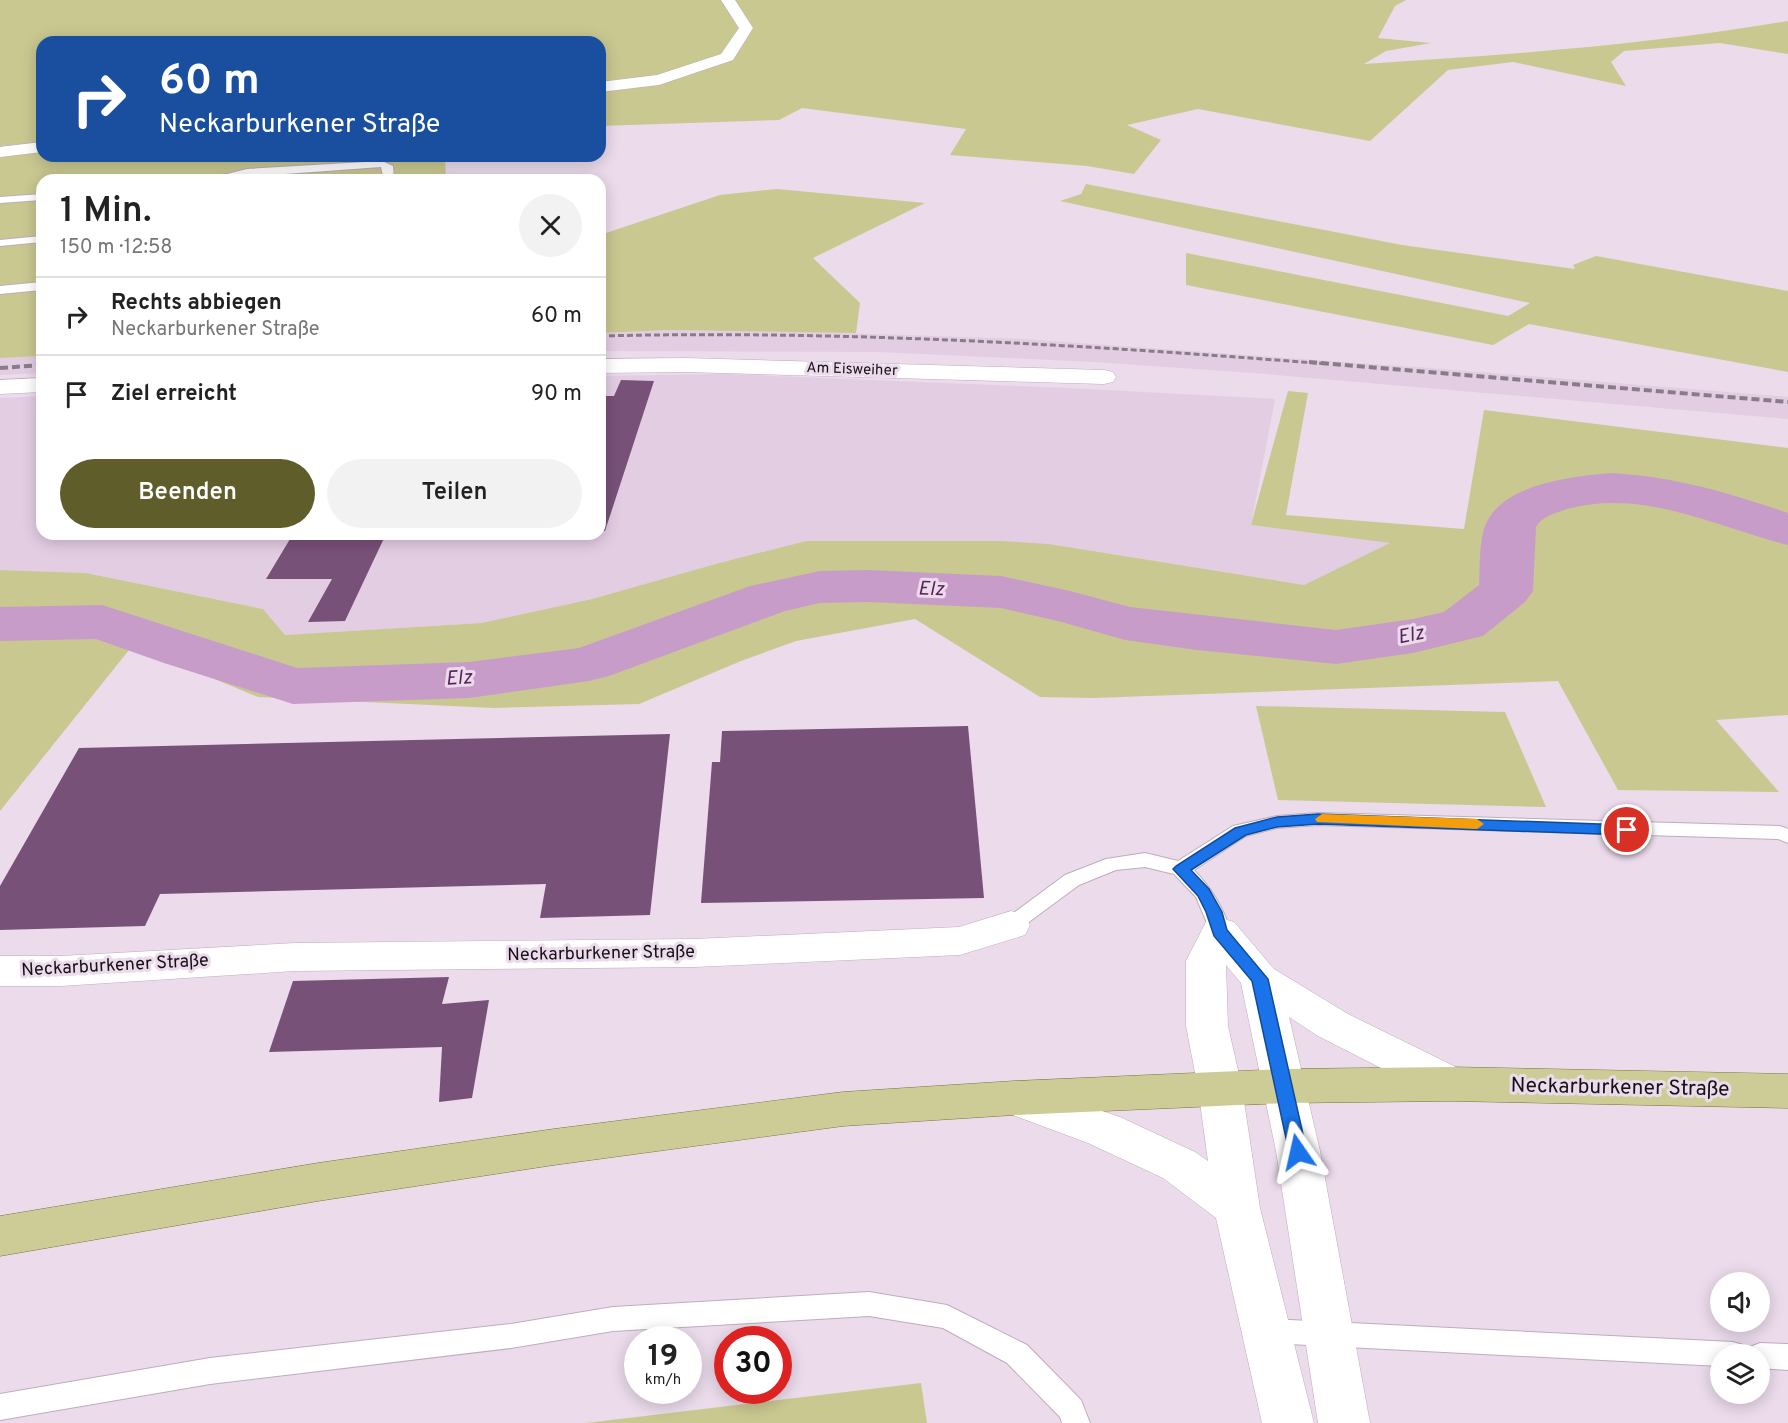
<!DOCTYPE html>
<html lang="de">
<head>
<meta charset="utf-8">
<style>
	body { margin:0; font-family:Overpass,sans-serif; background:#f2f2f2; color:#222; height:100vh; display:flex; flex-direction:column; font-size:22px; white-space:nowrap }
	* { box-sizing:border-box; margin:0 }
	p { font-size:20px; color:#767676 }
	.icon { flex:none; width:33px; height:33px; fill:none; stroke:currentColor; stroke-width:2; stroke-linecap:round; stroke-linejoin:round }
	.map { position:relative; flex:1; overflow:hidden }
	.panel { position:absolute; left:36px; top:174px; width:570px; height:366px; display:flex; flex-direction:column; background:#fff; border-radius:18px; box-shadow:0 3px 15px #0003 }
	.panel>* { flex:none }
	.banner { position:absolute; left:36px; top:36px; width:570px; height:126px; border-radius:18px; box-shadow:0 3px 15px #0003; background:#1a4fa0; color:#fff; overflow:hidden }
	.controls { position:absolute; left:1710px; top:1272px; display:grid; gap:12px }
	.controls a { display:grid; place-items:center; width:60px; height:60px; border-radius:50%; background:#fff; box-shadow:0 3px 15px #0003; font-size:30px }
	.speed { position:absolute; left:624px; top:1326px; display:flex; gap:12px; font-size:30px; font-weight:700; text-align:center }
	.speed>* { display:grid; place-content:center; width:78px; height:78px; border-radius:50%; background:#fff; box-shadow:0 3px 15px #0003; line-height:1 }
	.speed small { font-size:15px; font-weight:400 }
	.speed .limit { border:9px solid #d22; background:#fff; color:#111 }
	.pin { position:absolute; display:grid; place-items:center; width:51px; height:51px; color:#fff; margin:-26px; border:3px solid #fff; border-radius:50%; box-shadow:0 2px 6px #0007 }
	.me { position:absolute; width:66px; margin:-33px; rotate:349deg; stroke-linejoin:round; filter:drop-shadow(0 0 4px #0008) }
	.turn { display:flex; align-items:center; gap:21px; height:126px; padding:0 24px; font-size:27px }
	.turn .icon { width:78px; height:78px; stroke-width:2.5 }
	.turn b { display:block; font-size:42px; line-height:51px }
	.round { display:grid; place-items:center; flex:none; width:63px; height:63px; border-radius:32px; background:#f2f2f2 }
	.summary { display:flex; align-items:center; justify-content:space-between; height:102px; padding:0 24px }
	h1 { font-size:36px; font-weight:600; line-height:45px }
	.button { display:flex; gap:12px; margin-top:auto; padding:12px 24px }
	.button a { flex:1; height:69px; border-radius:36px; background:#5f5d2a; color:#fff; font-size:24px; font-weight:600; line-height:69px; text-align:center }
	.button a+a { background:#f2f2f2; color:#222 }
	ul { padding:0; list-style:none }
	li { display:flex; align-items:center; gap:18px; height:78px; padding:0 24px; border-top:2px solid #e0e0e0 }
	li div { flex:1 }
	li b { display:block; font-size:22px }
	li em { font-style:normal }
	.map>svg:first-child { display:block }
</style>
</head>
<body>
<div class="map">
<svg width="1788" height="1423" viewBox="0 0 1788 1423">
	<rect width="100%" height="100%" fill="#ebdbeb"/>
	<!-- built -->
	<path fill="#e3cde3" d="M671,330L812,332L1022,339L1430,368L1788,397V419L1254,373L1094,362L880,352L600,351V333Z
		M42,356V373L0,375V358Z
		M727,374L1067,388L1275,399L1251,525L1392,543L1304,585L1049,544L806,541L719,563L592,599L481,623L285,635L263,609L86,573L0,570V398L42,396V534H600V376Z"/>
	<!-- green -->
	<path fill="#c9c891" d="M0,0H1406L1395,6L1378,38L1431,43L1386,51L1364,64C1505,55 1648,45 1788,21V54L1720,43L1624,51L1611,62L1626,86L1513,62L1448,70L1370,141L1198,109L1127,125L1161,140L1134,174L1087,166L950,155L966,129L802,108L779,120L600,126V42H42V142L0,146Z
		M42,152V156H445L446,180H42V356L0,358V157Z
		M1086,184L1402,245L1575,269L1573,265L1596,256L1788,291V372L1529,324L1493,345L1186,285V253L1508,316L1530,303L1060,201L1081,194Z
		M777,189L925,203L813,258L860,303L856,333L671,330L600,333V235L720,195Z
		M1288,391L1308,393L1286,515L1464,529L1484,410L1788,448V715L1716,720L1779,792L1618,790L1558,681L1094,698L1040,697L915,619L796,641L741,661L639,704L494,708L258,697L133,645L0,811V570L86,573L263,609L285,635L481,623L592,599L719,563L806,541H1000L1049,544L1304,585L1390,543L1251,525Z
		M1256,706L1505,712L1546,807L1278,800Z
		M921,1383L927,1423H586Z"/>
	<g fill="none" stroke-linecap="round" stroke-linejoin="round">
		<!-- river -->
		<path fill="#c89cc8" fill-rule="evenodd" d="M1610,473C1672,476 1730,493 1788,513V545C1715,527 1645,488 1567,509C1556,513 1542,516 1536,527L1533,591L1525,602L1483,636L1413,653L1336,664L1197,650L1125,640L1058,621L1001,608L868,602L820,603L785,611L609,676L589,681L469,698L293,704L164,663L96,639L0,641V607L102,605L297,668L469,662L579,648L750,586L820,571L868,570L1001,576L1070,591L1130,607L1336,630L1413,619L1444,612L1479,585C1480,567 1479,546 1484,529C1498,484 1570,477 1610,473Z"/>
	</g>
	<!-- building -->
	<path fill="#785179" d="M621,380L654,381L605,531L600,530V396H614Z
		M293,534H386L345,621L308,622L332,579H266Z
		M968,726L984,898L701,903L712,762H720L722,731Z
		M670,734L650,915L540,918L546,884L160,894L145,926L0,930V886L79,748Z
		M449,977L442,1004L489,1000L472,1098L439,1102L442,1047L269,1052L293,981Z"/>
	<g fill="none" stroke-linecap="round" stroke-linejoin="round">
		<defs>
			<path id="lane" d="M382,161L393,166L394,180H384L381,167L203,180L247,169Z
				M42,194V200L0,203V197Z
				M42,236V242L0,246V240Z
				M42,282V290L0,294V286Z
				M1318,813L1780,826L1788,829V843L1778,839L1318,825L1277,828L1246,836L1194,870C1212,889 1223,907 1231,932L1227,937L1220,940L1213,937L1196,897L1174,874L1145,867L1116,870L1079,885L1018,930L1011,932L1004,930L1000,925L1004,920L1065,875L1106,859L1145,853L1178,861L1233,826L1277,816Z
				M869,1292L947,1305L1027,1345L1081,1400L1090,1423H1062L1060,1417L1007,1363L943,1328L869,1316L613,1331L511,1348L210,1384L0,1420V1394L210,1358L511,1324L613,1307Z
				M1268,1319L1733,1342L1743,1345L1747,1354H1720V1366L1268,1343L1258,1340L1255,1331L1258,1322Z
				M1760,1343L1788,1344V1370L1760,1368V1354H1747L1750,1347Z"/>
			<path id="street" d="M685,358L1104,370L1113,372L1116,377L1113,382L1104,384L685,372L600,373V359Z
				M42,378V392L0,394V380Z
				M1011,911L1025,915L1030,925L1025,935L960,955L695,967L295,971L61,986H0V956H61L295,943L695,939L959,927Z
				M1220,918L1234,922L1274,969L1348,1014L1466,1072L1472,1084L1466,1096L1451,1101L1436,1096L1318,1036L1289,1017L1320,1151L1370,1423H1318L1276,1151L1241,983L1226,965L1228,1026L1242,1088L1260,1208L1314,1423H1262L1216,1218L1163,1178L1088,1143L999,1110L992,1098L999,1086L1014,1081L1120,1117L1195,1152L1208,1161L1198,1088L1186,1026V961L1206,922Z"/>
			<path id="secondary" d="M721,0H735L753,28L733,60L659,85L600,92V82L657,75L721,54L739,28Z
				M42,142V152L0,157V147Z"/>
			<path id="primary" d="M1451,1067L1788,1074V1108L1451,1101L1285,1103L1014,1115L843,1126L554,1165L318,1201L0,1256V1216L318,1163L554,1129L843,1092L1014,1081L1285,1069Z"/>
		</defs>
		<!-- lane casing -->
		<use href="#lane" stroke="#bdadbd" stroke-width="2"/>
		<!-- street casing -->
		<use href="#street" stroke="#bdadbd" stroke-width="1"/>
		<!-- secondary casing -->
		<use href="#secondary" stroke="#bdadbd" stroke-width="1"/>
		<!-- primary casing -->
		<use href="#primary" stroke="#78743c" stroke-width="1"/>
		<!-- lane -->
		<use href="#lane" fill="#fff" fill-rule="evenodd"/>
		<!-- street -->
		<use href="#street" fill="#fff" fill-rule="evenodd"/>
		<!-- secondary -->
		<use href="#secondary" fill="#fff" fill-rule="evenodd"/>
		<!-- primary -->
		<use href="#primary" fill="#cdcb96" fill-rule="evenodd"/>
		<!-- rail-far1 -->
		<path stroke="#877c87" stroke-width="3" stroke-dasharray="6 3" stroke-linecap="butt" d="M600,336C842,330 1086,345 1328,364"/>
		<!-- rail -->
		<path stroke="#877c87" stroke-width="4" stroke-dasharray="8 4" stroke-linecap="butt" d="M1309,362L1788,402
			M0,368L42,365"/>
	</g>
	<!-- route -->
	<path fill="#1a73e8" stroke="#114b97" stroke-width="1.5" d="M1318,814L1627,825L1635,830L1627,835L1318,824L1277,827L1246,835L1191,870L1209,889L1222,912L1227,930L1268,979L1307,1152L1305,1157L1298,1159L1292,1157L1289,1152L1252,981L1214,936L1206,912L1198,896L1173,869L1176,866L1235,828L1277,817Z"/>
	<!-- slow -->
	<path fill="#f59e0b" d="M1322,814L1477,819L1484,824L1477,829L1317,822L1315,819Z"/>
	<g text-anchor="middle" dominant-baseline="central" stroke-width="6" stroke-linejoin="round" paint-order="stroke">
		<!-- far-street labels -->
		<g font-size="15" fill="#161116" stroke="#ebdbeb">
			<text transform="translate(852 370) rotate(2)">Am Eisweiher</text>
		</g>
		<!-- street labels -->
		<g font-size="18" fill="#161116" stroke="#ebdbeb">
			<text transform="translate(601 954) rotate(-1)">Neckarburkener Straße</text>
			<text transform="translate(115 966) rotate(-3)">Neckarburkener Straße</text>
		</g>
		<!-- water labels -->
		<g font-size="20" font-style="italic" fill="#58235a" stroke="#ebdbeb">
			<text transform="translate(931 590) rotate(2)">Elz</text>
			<text transform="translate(1411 636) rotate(-11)">Elz</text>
			<text transform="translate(459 679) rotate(-3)">Elz</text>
		</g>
		<!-- near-street labels -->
		<g font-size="21" fill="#161116" stroke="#ebdbeb">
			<text transform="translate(1620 1088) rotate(1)">Neckarburkener Straße</text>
		</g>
	</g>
</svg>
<div class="controls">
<a><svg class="icon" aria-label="sound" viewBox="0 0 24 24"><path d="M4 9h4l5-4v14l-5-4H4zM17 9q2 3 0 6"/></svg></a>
<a><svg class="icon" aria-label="layers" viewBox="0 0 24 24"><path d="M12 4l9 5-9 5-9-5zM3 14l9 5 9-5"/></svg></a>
</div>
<div class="speed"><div>19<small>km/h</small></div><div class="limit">30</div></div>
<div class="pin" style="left:1627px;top:830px;background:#d93025"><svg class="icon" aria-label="arrive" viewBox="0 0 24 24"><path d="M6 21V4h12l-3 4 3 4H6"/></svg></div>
<svg class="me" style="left:1298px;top:1152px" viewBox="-20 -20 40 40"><path d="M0-17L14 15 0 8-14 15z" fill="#1a73e8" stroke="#fff" stroke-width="4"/></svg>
<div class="banner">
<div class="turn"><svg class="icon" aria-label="right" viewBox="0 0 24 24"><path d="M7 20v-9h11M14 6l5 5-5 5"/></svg><div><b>60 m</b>Neckarburkener Straße</div></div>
</div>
<section class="panel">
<div class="summary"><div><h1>1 Min.</h1><p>150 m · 12:58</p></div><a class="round"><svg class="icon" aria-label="close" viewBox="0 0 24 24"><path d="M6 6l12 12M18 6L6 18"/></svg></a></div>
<ul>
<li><svg class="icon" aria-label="right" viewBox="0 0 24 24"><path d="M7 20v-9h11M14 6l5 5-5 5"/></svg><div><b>Rechts abbiegen</b><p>Neckarburkener Straße</p></div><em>60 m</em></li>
<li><svg class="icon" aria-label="arrive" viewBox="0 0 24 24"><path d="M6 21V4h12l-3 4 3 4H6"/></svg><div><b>Ziel erreicht</b></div><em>90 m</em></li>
</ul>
<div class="button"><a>Beenden</a><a>Teilen</a></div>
</section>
</div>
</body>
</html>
